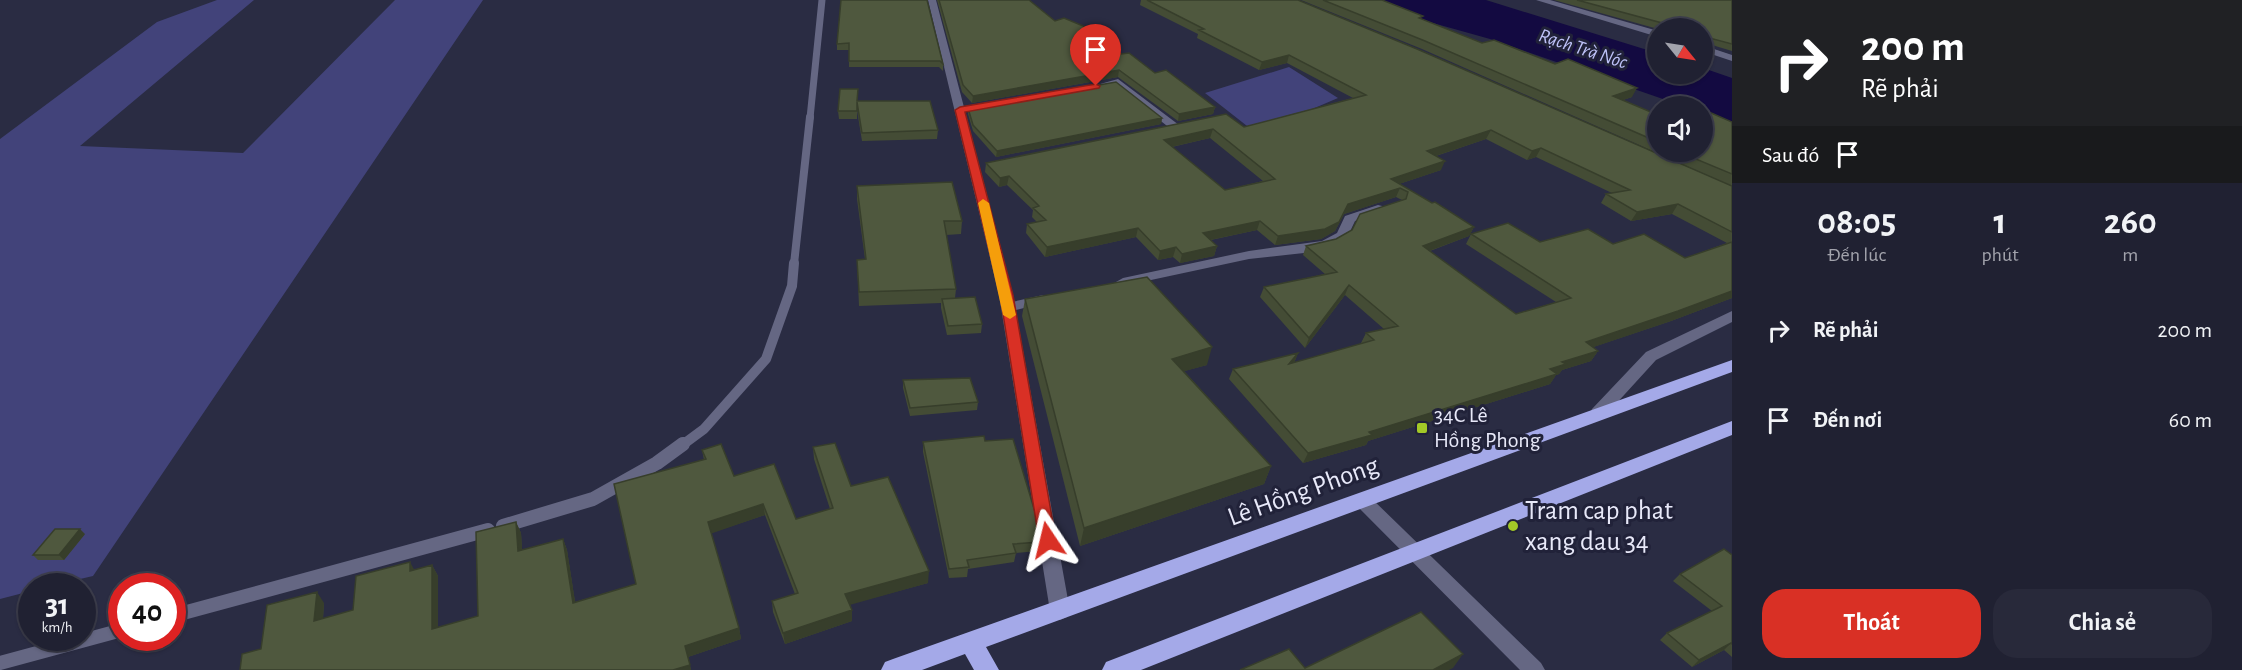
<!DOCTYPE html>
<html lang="vi">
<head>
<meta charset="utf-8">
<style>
	body { margin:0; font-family:"Alegreya Sans",sans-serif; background:#28293a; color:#f1f3f6; height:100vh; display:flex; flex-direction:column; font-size:22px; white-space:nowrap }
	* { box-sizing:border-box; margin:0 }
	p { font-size:20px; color:#a2a3ac }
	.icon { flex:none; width:33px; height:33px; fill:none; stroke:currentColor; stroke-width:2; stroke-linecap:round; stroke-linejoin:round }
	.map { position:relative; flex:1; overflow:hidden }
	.details { display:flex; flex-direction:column; background:#202132; width:510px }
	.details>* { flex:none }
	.guide { background:#202124; color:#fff; overflow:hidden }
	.needle { width:39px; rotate:120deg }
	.fabs { position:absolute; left:1647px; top:18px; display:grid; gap:12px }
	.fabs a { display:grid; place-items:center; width:66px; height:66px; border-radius:50%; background:#202132; box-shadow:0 2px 4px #0004,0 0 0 2px #3d3e4d; font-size:30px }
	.speed { position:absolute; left:18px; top:573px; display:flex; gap:12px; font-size:30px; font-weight:700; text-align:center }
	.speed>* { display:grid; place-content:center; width:78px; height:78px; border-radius:50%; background:#202132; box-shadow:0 2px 4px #0004,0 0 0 2px #3d3e4d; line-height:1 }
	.speed small { font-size:15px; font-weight:400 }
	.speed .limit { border:9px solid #d22; background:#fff; color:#111 }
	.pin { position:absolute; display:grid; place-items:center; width:51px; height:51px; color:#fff; margin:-62px -26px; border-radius:50% 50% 50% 0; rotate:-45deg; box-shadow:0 0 6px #0007 }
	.pin .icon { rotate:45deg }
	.me { position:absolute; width:66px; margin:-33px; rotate:350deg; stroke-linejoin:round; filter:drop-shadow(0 0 4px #0008) }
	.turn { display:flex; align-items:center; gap:21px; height:126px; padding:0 30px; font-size:27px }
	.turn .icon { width:78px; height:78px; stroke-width:2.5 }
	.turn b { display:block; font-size:42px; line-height:51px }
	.then { display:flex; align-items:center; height:57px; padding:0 30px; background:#0003; gap:12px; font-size:22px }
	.eta { display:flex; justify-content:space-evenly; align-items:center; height:102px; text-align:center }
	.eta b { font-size:36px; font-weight:700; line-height:42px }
	.action { display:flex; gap:12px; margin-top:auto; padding:12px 30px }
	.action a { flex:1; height:69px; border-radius:24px; background:#d93025; color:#fff; font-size:24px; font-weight:700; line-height:69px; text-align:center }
	.action a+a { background:#28293a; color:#f1f3f6 }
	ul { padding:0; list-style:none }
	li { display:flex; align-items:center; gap:18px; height:90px; padding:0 30px }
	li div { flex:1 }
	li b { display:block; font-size:22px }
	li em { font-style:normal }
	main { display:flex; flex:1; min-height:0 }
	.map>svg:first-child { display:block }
</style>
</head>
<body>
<main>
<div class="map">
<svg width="1732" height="670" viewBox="0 0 1732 670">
	<rect width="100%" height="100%" fill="#2a2c43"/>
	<!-- green -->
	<path fill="#42437a" d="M217,0H254L80,146L243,153L395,0H483L93,576L50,586H32L31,591L0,599V139L157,22Z
		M1289,67L1338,98L1256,133L1205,93Z"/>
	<!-- water -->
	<path fill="#130a41" d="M1363,0H1486L1657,53L1658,74H1702L1703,68L1732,78V124L1703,113L1702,106H1683L1490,39L1408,16Z"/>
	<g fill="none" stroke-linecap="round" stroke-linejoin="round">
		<!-- service-far3 -->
		<path stroke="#656783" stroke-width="7" d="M810,118L822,0"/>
		<!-- service-far2 -->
		<path stroke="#656783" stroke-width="8" d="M794,264L810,117"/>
		<!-- service-far1 -->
		<path stroke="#656783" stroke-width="10" d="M681,446L704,429L766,359L792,286L794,263"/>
		<!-- service -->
		<path stroke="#656783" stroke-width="14" d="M503,526L593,499L657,463L683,444
			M172,616L488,530
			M0,663L122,630"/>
		<!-- minor -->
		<path fill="#656783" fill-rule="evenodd" d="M1536,0H1550L1658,31V37Z
			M1702,45L1732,55V61L1702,51Z
			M1118,79L1179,125V129H1171L1116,86L1098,89L1093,86Z
			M1378,205L1382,206L1384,209L1382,212L1355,221L1347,238L1331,247L1304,253L1249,259L1123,286L1116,282L1123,278L1249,251L1322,241L1337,233L1345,216Z
			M1043,295L1050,299L1048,302L1008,312L1001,307L1003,304Z
			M1732,311V322L1656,360L1604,417H1592L1590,413L1592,409L1646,352Z
			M1362,493L1368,495L1541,663L1545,670H1520L1356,505L1353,500L1356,495Z"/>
		<!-- tertiary -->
		<path fill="#656783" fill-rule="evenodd" d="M928,0H936L1013,295L1070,611L1067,617L1060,620L1053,617L1050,611L999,295Z"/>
		<!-- trunk -->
		<path fill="#a4a9e8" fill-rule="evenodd" d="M1732,360V372L986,647L999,670H974L965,654L922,670H881L885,662L893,659Z
			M1732,421V435L1141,670H1102L1106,662Z"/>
	</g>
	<!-- wall -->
	<path fill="#444c35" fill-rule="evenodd" d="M927,0L943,64V71L939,67H849V50H837V44Z
		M937,0H1029L1055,21L1155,73L1215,107L1213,114L1178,121L1118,77L972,103L962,92Z
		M1141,0H1298L1716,179L1422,49L1301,0H1382L1422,19L1482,43L1632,97L1623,100L1658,115V152H1702L1732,122V298L1671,321L1593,347L1598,351L1591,361L1562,370L1559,374L1556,375L1550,384L1368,441L1366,445L1303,463L1229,379L1233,369L1298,353L1294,363L1362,344L1361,343L1366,333L1384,329L1345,295L1305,348L1260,297L1264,287L1325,274L1303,255L1306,246L1336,239L1402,200L1396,197L1344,214L1335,231L1321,239L1275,245L1257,230L1211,240L1217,246L1214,256L1180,263L1173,257L1158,260L1136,237L1045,257L1026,233L1027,224L1037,222L1032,217L1033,210L1007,185L999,187L985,172L986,163L1226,114L1244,127L1353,98L1287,63L1259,70L1197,38L1198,34L1140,5ZM1210,138L1263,181L1225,190L1172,147ZM1486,139L1527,160L1536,157L1612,193L1606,194L1601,203L1631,221L1672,214L1727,243L1685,258L1613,244L1540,242L1471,234L1466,244L1556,302L1516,314L1430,251L1469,236L1474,227L1399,184L1441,170L1436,156Z
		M1554,0H1732V51L1702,42V28L1658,29Z
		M858,101L938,130L937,139L862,141L857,110V119H839L838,111Z
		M968,108L1162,118L1161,124L996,157L973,131L968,114Z
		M857,186L962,221L961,234L946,235L956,289L955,298L982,324L981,333L947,335L941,308V303L859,306L857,260L865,259L857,199Z
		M1025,299L1207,365L1184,371L1271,466L1264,484L1080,546L1022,316Z
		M903,380L978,402L977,410L910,416L903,388Z
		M985,441L1040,542L1038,551L1016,553L1014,562L968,569L967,577L949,578L923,452V442Z
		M813,447L851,486L928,583L850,604L852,621L785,644L773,612L772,601L795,594L765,515L711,533L739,628L741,639L688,657L691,670H240L261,649L324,603L323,619L353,610L414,570L432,565L438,576V628L478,616L516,522L521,533L522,550L563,539L567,550L575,602L636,584L704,460L702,450L734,476L796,519L830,509L814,459Z
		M85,534L64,560H38L33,555Z
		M1732,555V657L1724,650L1692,667L1660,640L1667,633L1712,611L1673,581L1680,574Z"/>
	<!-- shaded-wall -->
	<path fill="#373e2b" d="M1289,55L1287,63L1259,70L1262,62Z
		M1119,70L1118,77L972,103L973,96Z
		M1637,88L1632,97L1608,105L1613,96Z
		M1215,107L1213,114L1178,121L1179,114Z
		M1162,118L1161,124L996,157L997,151Z
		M1213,129L1210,138L1162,149L1164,140Z
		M1491,130L1486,139L1423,160L1427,151Z
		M1541,148L1536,157L1527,160L1532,151Z
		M1445,161L1441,170L1387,188L1391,179Z
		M1009,176L1007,185L999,187L1000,178Z
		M1400,188L1396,197L1344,214L1335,231L1321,239L1275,245L1278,236L1348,204Z
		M1678,204L1672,214L1631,221L1637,212Z
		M1260,221L1257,230L1200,242L1203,233Z
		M1474,227L1469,236L1418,255L1423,246Z
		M1138,228L1136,237L1045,257L1047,247Z
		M1217,246L1214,256L1180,263L1182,254Z
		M1176,247L1173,257L1158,260L1160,251Z
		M1349,285L1345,295L1305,348L1309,338Z
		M1732,291V298L1671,321L1579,352L1586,342Z
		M1212,347L1207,365L1167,376L1172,359Z
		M1598,351L1591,361L1562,370L1559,374L1556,375L1550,384L1368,441L1366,445L1303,463L1308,453L1369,432L1550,369L1562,362Z
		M1298,353L1294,363L1289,364Z
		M1271,466L1264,484L1080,546L1084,528Z
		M763,504L765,515L710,534L708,522Z
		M516,522L521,533L523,562L518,551Z
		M80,529L85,534L64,560L59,555Z
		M563,539L567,550L577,614L573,603Z
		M410,562L416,573L410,571Z
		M432,565L438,576V640L432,629Z
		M929,571L928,583L846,606L845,594Z
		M317,592L324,603L322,632L314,621Z
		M852,610V621L785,644L783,633Z
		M739,628L741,639L688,657L685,646Z
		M1731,643L1724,650L1692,667L1699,660Z
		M1463,654L1453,668L1449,670H1433Z
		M690,665L691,670H673Z"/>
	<!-- building -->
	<path fill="#4f583e" stroke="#373e2b" stroke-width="1.5" fill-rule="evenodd" d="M841,0H927L943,64L940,61H849V43L837,44Z
		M939,0H1029L1055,21L1064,18L1088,28L1121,54L1129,53L1155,73L1166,70L1215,107L1179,114L1119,70L973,96L963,85Z
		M1147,0H1298L1417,49L1732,186V232L1678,204L1637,212L1606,194L1630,190L1541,148L1532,151L1491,130L1427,151L1445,161L1391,179L1432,203L1435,202L1474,227L1423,246L1516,314L1571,298L1471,234L1508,223L1540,242L1588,229L1613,244L1644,234L1685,258L1732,242V291L1678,311L1586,342L1598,351L1562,362L1566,364L1550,369L1557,374L1369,432L1372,435L1308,453L1233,369L1298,353L1289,364L1374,340L1366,333L1398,326L1349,285L1309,338L1264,287L1337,272L1306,246L1336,239L1352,230L1360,214L1406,199L1408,192L1400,188L1348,204L1339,222L1325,229L1278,236L1260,221L1203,233L1217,246L1182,254L1176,247L1160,251L1138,228L1047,247L1027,224L1046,220L1033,208L1039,206L1009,176L1000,178L986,163L1226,114L1244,127L1366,95L1289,55L1262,62L1199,30L1204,29ZM1213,129L1275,179L1225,190L1164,140Z
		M1323,0H1382L1423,16L1419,18L1482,43L1494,40L1555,64L1568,59L1637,88L1613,96L1658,115V142L1425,41Z
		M1577,0H1732V44L1702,36V28H1668L1664,27L1662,23Z
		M1116,82L1162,118L997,151L973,125L968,108Z
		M840,89H858L857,101H930L938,130L862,133L857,102V111H838Z
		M1702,109L1732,122V174L1679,152H1702Z
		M952,182L962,221H944L956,289L859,292L857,260L866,259L857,186Z
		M1147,277L1212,347L1172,359L1271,466L1084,528L1025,299Z
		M975,297L982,324L948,326L942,299Z
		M970,378L978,402L910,408L903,380Z
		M984,436L985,441L1013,439L1035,512L1040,542L1013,544L1016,553L967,560L969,567L949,569L923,442Z
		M835,443L851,486L888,477L929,571L845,594L852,610L783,633L772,601L798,593L763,504L708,522L739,628L685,646L690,665L673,670H240L242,654L261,649L267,605L317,592L314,621L353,610L356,576L410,562V571L432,565V629L478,616L476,532L516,522L518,551L563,539L573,603L636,584L614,484L706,459L702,450L721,444L734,476L774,464L796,519L833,508L813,447Z
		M55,529H80L59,555H33Z
		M1724,549L1732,555V644L1731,643L1699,660L1667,633L1722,606L1680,574Z
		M1421,612L1463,654L1433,670H1240L1289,649L1305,668Z"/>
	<!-- route -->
	<path fill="#d93025" stroke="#8d1f18" stroke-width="1.5" d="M1096,84L1100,86L1099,88L965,112L1013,295L1056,540L1054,545L1048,547L1042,545L1039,540L1000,295L955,110L960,107Z"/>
	<!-- slow -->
	<path fill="#f59e0b" d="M983,199L989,203L1016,315L1010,319L1003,315L978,203Z"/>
	<!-- markers -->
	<g fill="#a3c927" stroke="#212239" stroke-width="2">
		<rect x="1416" y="422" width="12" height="12" rx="3"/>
		<circle cx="1513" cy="526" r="6"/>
	</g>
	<g text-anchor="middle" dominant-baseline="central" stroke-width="6" stroke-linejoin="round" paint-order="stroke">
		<!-- far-water labels -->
		<g font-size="20" font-style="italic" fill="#bec2f8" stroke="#212239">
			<text transform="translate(1583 49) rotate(18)">Rạch Trà Nóc</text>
		</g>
		<!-- poi labels -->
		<g font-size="22" fill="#e8e9f9" stroke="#212239" text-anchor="start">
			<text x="1434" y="415">34C Lê<tspan x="1434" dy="25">Hồng Phong</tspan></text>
		</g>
		<!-- near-street labels -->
		<g font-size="27" fill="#e8e9f9" stroke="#212239">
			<text transform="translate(1303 491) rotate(-20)">Lê Hồng Phong</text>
		</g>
		<!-- near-poi labels -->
		<g font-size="27" fill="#e8e9f9" stroke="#212239" text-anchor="start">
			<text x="1525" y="510">Tram cap phat<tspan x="1525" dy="31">xang dau 34</tspan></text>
		</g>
	</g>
</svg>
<div class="fabs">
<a><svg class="needle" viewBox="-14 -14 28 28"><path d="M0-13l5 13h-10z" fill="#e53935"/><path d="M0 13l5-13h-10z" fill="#a2a3ac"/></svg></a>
<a><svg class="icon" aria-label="sound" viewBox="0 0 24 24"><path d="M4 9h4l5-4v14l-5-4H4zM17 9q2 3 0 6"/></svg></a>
</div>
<div class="speed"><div>31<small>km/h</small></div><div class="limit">40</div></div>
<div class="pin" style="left:1096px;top:86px;background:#d93025"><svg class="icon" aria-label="arrive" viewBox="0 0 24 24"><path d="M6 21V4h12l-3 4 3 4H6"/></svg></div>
<svg class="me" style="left:1048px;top:540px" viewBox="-20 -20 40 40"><path d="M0-17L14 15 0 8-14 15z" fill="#d93025" stroke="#fff" stroke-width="4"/></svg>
</div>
<section class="details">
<div class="guide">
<div class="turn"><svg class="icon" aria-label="right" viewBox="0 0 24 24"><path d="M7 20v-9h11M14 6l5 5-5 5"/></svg><div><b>200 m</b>Rẽ phải</div></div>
<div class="then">Sau đó<svg class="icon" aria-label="arrive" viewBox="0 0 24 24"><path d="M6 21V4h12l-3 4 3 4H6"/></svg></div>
</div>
<div class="eta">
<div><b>08:05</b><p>Đến lúc</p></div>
<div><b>1</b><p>phút</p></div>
<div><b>260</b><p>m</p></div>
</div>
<ul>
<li><svg class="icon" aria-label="right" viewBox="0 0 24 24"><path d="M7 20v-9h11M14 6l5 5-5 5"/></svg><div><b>Rẽ phải</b></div><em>200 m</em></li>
<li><svg class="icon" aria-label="arrive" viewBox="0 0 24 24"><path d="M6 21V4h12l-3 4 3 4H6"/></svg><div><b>Đến nơi</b></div><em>60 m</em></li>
</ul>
<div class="action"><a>Thoát</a><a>Chia sẻ</a></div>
</section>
</main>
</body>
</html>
